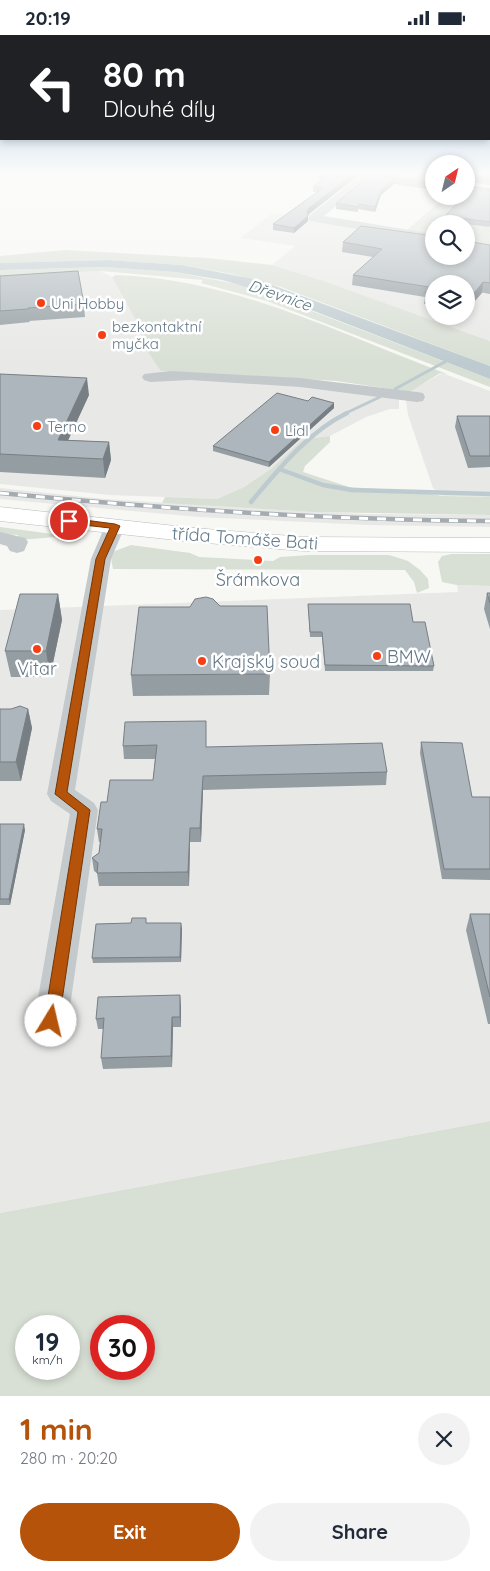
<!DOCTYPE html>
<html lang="en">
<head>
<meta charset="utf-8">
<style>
	body { margin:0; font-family:Quicksand,sans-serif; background:#f2f2f3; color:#1f2937; height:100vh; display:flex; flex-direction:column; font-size:19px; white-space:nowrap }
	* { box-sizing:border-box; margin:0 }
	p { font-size:16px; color:#747a83 }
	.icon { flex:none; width:28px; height:28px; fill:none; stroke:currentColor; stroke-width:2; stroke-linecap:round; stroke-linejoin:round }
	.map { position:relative; height:1361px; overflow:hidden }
	.side { display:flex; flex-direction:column; background:#fff; flex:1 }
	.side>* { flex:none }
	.top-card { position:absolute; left:0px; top:0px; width:490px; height:105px; box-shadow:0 2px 8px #0003; background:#202124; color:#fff; overflow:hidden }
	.needle { width:32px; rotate:35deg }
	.buttons { position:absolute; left:425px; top:120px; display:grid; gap:10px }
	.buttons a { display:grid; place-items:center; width:50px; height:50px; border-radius:50%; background:#fff; box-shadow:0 2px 8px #0003; font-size:25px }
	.speed { position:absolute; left:15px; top:1280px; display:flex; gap:10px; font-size:25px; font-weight:700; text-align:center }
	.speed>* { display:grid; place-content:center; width:65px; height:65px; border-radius:50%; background:#fff; box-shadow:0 2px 8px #0003; line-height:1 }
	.speed small { font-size:12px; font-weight:400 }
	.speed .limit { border:8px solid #d22; background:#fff; color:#111 }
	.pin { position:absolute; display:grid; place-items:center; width:42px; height:42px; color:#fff; margin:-21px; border:2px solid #fff; border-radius:50%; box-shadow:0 1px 5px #0007 }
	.me { position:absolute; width:55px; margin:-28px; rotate:9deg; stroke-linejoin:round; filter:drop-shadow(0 0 4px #0008) }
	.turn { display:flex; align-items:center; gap:18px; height:105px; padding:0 20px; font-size:22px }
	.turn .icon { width:65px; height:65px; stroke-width:2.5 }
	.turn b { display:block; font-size:35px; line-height:42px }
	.round { display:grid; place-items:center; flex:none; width:52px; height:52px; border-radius:26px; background:#f2f2f3 }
	.summary { display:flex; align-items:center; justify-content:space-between; height:85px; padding:0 20px }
	h1 { font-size:30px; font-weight:700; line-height:38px; color:#b45309 }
	.button { display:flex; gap:10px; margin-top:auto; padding:10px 20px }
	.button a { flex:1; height:58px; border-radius:30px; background:#b45309; color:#fff; font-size:20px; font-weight:700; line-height:58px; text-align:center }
	.button a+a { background:#f2f2f3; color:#1f2937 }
	.status { display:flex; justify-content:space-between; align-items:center; height:35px; padding:0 25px; background:#fff; direction:ltr }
	.status svg { height:14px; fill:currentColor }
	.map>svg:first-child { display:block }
</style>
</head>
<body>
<div class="status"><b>20:19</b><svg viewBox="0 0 49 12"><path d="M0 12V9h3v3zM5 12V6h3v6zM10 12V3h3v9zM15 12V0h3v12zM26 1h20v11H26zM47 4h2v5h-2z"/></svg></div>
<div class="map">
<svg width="490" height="1361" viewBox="0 0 490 1361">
	<rect width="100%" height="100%" fill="#f7f7f3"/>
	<!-- built -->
	<path fill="#e8e9e7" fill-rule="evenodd" d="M273,178L434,204V221H466L490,213V306L321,245L272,230L295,211L240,203ZM434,249H466V281H434Z
		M100,236L112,242L140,293L148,317L167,342L293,348L399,363V374H390L366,382L330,401L303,404L272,433L244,452L217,464L110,460L0,449V243Z
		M442,338L490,356V462L443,461L433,453L408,380L406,365L414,354Z
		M0,453L105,464L258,474L366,479L490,480V492L367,490L199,482L0,464Z
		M457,550L490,551V1086L0,1178V575L458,557Z"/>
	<!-- green -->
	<path fill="#d8dfd4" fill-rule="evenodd" d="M437,169L490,175V211L466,207V189H434V201L406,196Z
		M65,215L207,223L272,230L321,245L490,306V331L281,252L232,239L182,230L108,225L0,228V221Z
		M104,232L175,237L246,251L490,344V352L267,266L201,248L203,245L101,236L0,241V235Z
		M116,240C235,244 337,298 447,339L440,338L410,357L337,346L161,336L148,317L140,293L112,242Z
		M330,401V407L305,431L303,437L349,452L420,457L443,461L490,462V480L315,477L162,468L165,462L217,464L244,452L272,433L303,404Z
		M0,492L67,501L19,505L18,500L0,499Z
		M131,510L190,518L199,522L273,526L280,522L310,520H389L408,526L420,535L428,544L429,553L417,558L414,547L405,535L113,534L110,518Z
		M490,519V551L457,550L442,547L438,527L442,521L452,519Z
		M490,1086V1361H0V1178ZM69,1291V1334H26V1291ZM144,1291V1334H101V1291Z"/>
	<!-- water -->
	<path fill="#bdcacf" d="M108,225L182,230L259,245L490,331V344L267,258L222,245L175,237L104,232L0,235V228Z"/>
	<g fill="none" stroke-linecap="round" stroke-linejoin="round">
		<!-- stream-far1 -->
		<path stroke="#bdcacf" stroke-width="3" d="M395,354L452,323
			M344,379L380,362"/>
		<!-- stream -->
		<path stroke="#bdcacf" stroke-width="4.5" d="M279,434L323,450L352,455L490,459
			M251,467C278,435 308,397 347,378"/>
		<defs>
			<path id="major" d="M0,472L194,493L303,502L490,503V517L303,516L194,507L0,486Z"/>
		</defs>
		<!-- major casing -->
		<use href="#major" stroke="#b7bcbf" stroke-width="1"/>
		<!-- minor -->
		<path fill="#c4c9cc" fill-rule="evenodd" d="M362,139H393L434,144V150L370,143L324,181L434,199V207L310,186L308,183L310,180Z
			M170,336L300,343L417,357L423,358L425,362L423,366L417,367L300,352L190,345L150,347L144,345L142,342L144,339Z
			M115,485L122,487L125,491L111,524L75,755L94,768L98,775L68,986L63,997L51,1001L39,997L34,986L70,779L51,766L47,759L91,524L105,491L108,487Z
			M0,497L25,503L28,507L24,516L17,518L10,516L7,511L0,509Z"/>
		<!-- major -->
		<use href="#major" fill="#fff" fill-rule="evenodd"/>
		<defs>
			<path id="rail" d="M0,458C163,474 326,485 490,486"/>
		</defs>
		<!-- rail casing -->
		<use href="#rail" stroke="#a4acb1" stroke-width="4.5"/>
		<!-- rail -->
		<use href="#rail" stroke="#fff" stroke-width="3" stroke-dasharray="9" stroke-linecap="butt"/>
	</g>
	<!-- wall -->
	<path fill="#949da2" d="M322,139H360L309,179L308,180V186L294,198L273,195V189L317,157H313V152L320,146H319V141Z
		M406,139H434V143Z
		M466,139H490V150L466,146Z
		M371,140L434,147V158L427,157L428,154L394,149L381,160L375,177L358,174V177L336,174V168Z
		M466,151L490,154V191L489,192L445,186V181L463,162L457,161H466Z
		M343,207L490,210V259L434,249V276H432L433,270L424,269L425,262L352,250L353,240L373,222L342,217Z
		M0,241L84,269L85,282L29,286L30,287L0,290Z
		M441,281H462L457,288L441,285Z
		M0,339L89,360L68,405L109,407L111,425L105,443L0,437Z
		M308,366L334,368V373L269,432L213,416V411Z
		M457,381H490V432L468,433L455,392Z
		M487,558H490V594L484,574Z
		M58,559L62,585L50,642H11L5,616Z
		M308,569L413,587L434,631L433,636H325L322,602H310Z
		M270,639L269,660L133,661L131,640Z
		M0,674H28L32,693L21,746H0Z
		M206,686V712L387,737L386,750L203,755L201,807H190L189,851H99L97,838L94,836L92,823L99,818L100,807H99L97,794L107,767L153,745L155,724H124L123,711Z
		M421,707L472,762H490V845L442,844L420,718Z
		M0,789L25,795L10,870H0Z
		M470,879H490V989H488L466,895Z
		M147,888L182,893L181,927L93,928L92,923Z
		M181,971V992H173L172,1032L103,1034L101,1023L104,994H98L96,984Z"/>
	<!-- shaded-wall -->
	<path fill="#787f84" d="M354,139H360L309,179L306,182L307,177L309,173Z
		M394,144V149L381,160L375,177V172L381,155Z
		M308,181V186L294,198V193Z
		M483,247L482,258L466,276V268Z
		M458,281H462L457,288Z
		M87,343L89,360L60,423L58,405Z
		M334,368V373L269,432V427Z
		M109,407L111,425L105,443L103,424Z
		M58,559L62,585L50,642L46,616Z
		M28,674L32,693L21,746L16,727Z
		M203,741V755L201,807L200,793Z
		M24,789L25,795L10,870L9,864Z
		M190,793V807L189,851L188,837Z
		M181,888L182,893L181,927L180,922Z
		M180,960L181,971V992L180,982Z
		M172,982L173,992L172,1032L171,1021Z"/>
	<!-- building -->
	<path fill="#acb6bc" stroke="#787f84" d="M322,139H354L309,173L307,177L308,181L294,193L273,189L323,153L313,152L325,142L319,141Z
		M466,139H490V145L467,141L466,142Z
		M371,140L434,147V152H428L431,149L394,144L381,155L375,172L359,169L358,172L336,168Z
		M466,151L490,154V187L445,181L464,161H466V159L468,158L466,157Z
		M361,191L434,201V221H466V206L490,210V248L483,247L466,268V249H434V260L425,258L429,252L353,240L382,214L343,207Z
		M78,236L84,269L28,273V274L0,276V241Z
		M0,339L87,343L58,405L109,407L103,424L0,419Z
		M277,358L308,366L312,362L334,368L269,427L213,411Z
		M457,381H490V421H470Z
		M487,558H490V568Z
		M20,559H58L46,616H5Z
		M206,562L213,564L220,571H267L270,639L131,640L139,572H190L195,564Z
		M308,569H410L413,587H425L434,631L325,630L322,597H310Z
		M20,671L28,674L16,727H0V674H11Z
		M206,686V712L382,708L387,737L203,741L200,793H190L188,837L97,838L98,828L92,823L99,818L102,794H97L101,767H107L110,745H153L157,710L123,711L125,687Z
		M421,707L462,708L472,762H490V834H444Z
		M0,789H24L9,864H0Z
		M470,879H490V962Z
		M132,883H146V888H181L180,922L92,923L96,889L131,888Z
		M180,960V982H172L171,1021L101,1023L104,983L96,984L98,962Z"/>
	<!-- sky -->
	<linearGradient id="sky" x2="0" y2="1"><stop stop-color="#97bdde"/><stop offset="0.42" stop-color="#fbfbfa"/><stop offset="1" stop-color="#fbfbfa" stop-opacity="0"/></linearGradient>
	<rect width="490" height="329" fill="url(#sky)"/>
	<!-- route -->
	<path fill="#b45309" stroke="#753606" d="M69,483L115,489L120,491L105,524L67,757L90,775L59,986L56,991L51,993L46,991L44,986L78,777L55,759L96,524L110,493L66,488L64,486Z"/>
	<!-- markers -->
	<g fill="#f63d14" stroke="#fff" stroke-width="2">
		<circle cx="41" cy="268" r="5"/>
		<circle cx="102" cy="300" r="5"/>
		<circle cx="37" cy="391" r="5"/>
		<circle cx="275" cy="395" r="5"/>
		<circle cx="258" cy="525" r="5"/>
		<circle cx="37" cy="614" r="5"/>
		<circle cx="377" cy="621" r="5"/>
		<circle cx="202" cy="626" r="5"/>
	</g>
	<g text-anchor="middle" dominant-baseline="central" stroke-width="5" stroke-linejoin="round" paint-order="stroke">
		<!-- far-poi labels -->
		<g font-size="15" fill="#637988" stroke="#fff" text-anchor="start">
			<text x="51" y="268">Uni Hobby</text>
			<text x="112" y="291">bezkontaktní<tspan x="112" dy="17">myčka</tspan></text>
			<text x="47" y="391">Terno</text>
			<text x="285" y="395">Lidl</text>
		</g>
		<!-- far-water labels -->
		<g font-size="16" font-style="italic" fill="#5f7b84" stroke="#fff">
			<text transform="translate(280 260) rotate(19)">Dřevnice</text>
		</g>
		<!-- street labels -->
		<g font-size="18" fill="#637988" stroke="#fff">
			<text transform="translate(245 503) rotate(4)">třída Tomáše Bati</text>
		</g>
		<!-- poi labels -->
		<g font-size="18" fill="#637988" stroke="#fff">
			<text x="258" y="544">Šrámkova</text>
			<text x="387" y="621" text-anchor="start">BMW</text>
			<text x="212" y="626" text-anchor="start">Krajský soud</text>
			<text x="37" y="633">Vitar</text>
		</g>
	</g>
</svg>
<div class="buttons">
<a><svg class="needle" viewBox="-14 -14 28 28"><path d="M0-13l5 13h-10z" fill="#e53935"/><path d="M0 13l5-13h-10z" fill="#747a83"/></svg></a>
<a><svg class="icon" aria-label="search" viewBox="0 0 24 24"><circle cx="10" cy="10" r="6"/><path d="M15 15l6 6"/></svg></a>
<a><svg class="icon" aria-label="layers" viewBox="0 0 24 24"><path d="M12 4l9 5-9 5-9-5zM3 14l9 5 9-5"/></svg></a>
</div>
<div class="speed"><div>19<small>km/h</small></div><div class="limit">30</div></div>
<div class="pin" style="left:69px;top:486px;background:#d93025"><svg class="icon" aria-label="arrive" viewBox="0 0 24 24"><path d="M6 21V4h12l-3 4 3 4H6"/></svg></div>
<svg class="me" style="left:51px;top:986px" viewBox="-20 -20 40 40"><circle r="19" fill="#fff"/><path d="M0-13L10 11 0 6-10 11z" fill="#b45309"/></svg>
<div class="top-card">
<div class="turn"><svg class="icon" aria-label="left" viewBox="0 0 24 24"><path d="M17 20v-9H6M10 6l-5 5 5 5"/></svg><div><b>80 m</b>Dlouhé díly</div></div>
</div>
</div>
<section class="side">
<div class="summary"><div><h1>1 min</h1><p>280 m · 20:20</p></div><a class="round"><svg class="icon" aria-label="close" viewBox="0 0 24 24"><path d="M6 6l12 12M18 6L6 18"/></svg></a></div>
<div class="button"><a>Exit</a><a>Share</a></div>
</section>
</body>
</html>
